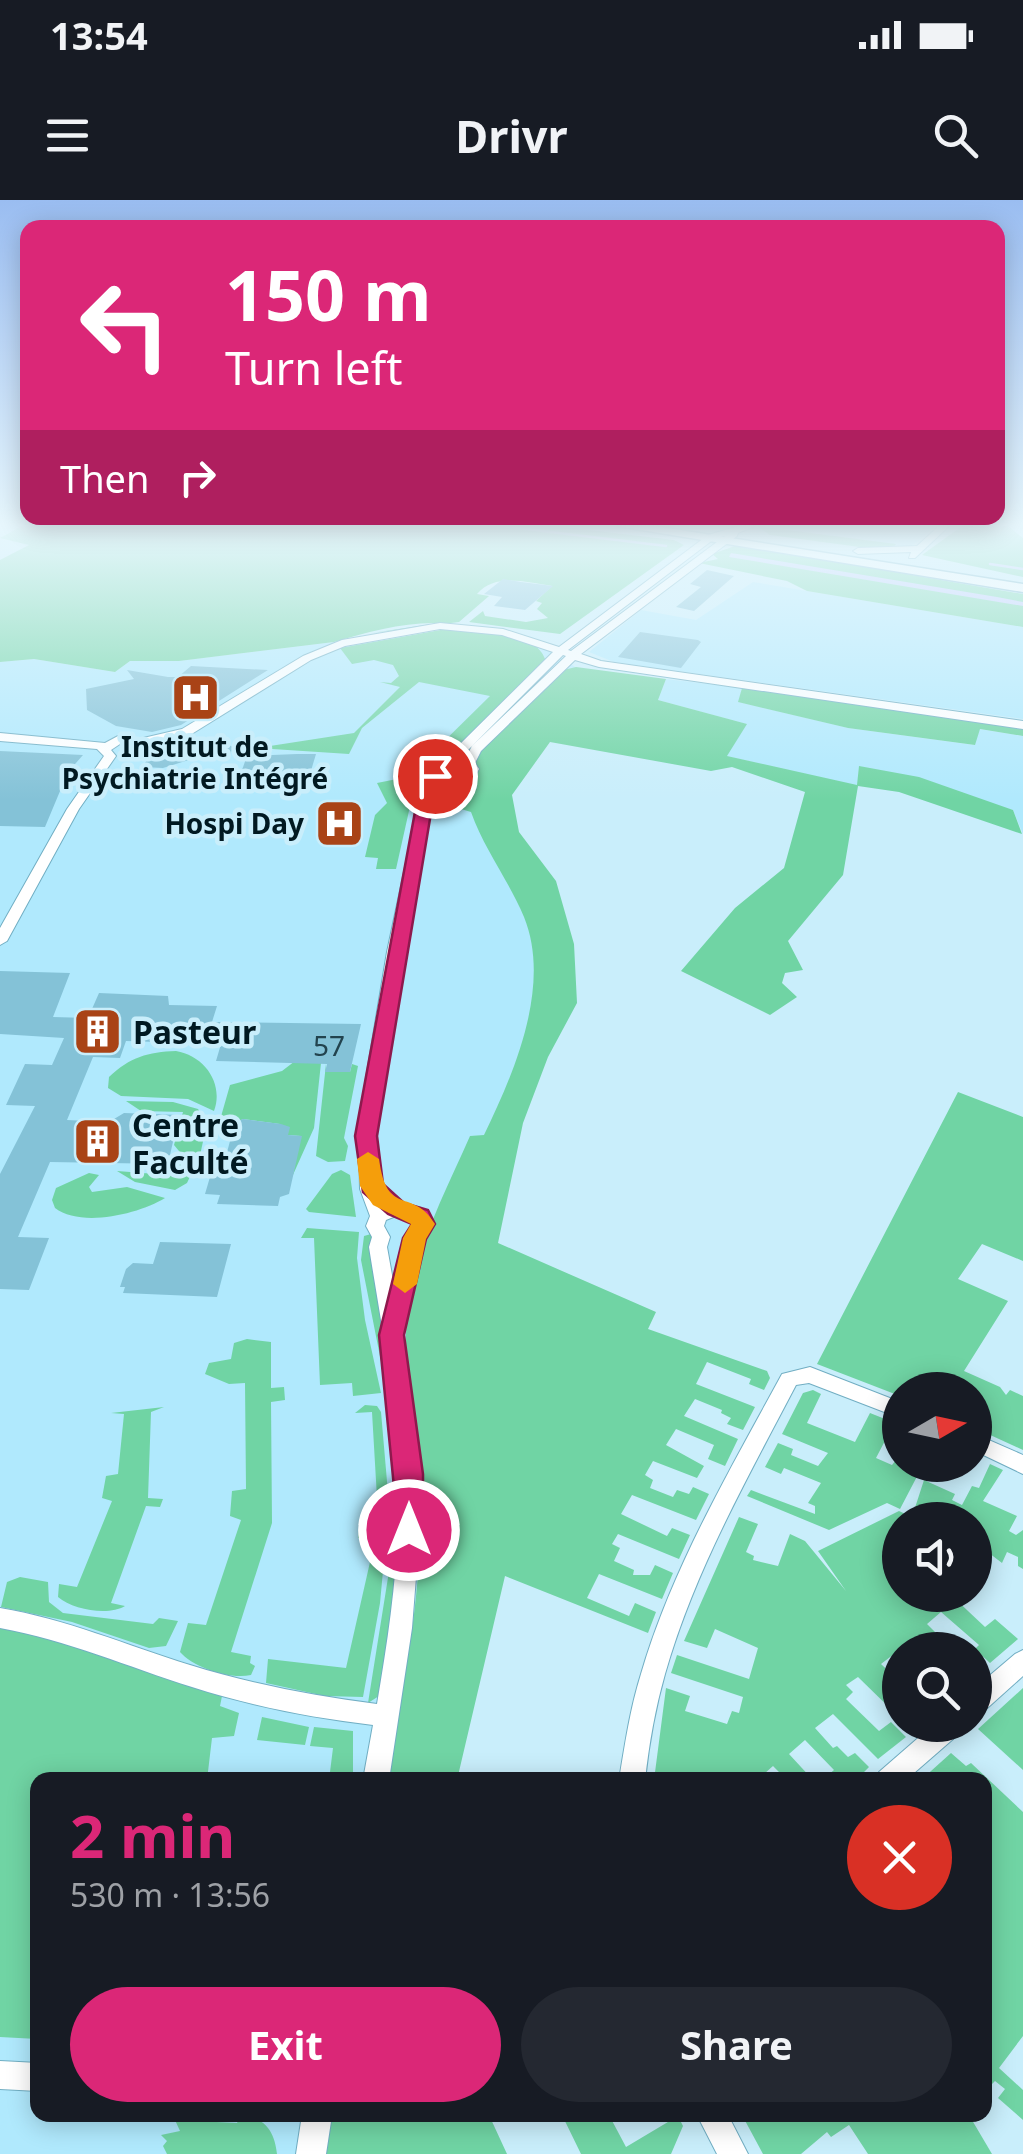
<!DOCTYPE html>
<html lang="en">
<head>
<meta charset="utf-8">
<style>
	body { margin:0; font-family:"Noto Sans",sans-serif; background:#242831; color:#f1f3f6; height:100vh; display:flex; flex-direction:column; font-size:38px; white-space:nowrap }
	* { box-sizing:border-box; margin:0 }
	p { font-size:32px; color:#9ea1a6 }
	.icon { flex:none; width:55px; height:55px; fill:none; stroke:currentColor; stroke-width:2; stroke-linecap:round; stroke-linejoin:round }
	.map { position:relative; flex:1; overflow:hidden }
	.side { position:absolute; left:30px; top:1572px; width:962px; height:350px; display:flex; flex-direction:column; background:#171b24; border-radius:20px; box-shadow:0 5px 25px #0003 }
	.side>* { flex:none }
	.top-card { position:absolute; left:20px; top:20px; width:985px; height:305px; border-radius:20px; box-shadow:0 5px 25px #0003; background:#db2777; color:#fff; overflow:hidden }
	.needle { width:65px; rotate:81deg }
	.tools { position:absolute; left:882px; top:1172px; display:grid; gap:20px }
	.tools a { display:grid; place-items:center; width:110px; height:110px; border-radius:50%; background:#171b24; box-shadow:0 5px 25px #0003; font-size:50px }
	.pin { position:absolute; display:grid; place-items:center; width:85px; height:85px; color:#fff; margin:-42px; border:5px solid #fff; border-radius:50%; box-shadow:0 2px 10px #0007 }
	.me { position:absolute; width:110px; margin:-55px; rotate:0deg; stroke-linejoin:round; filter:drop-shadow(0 0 8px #0008) }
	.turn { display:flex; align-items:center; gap:35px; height:210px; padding:0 40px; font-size:45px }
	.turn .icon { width:130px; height:130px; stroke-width:2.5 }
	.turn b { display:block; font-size:70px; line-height:85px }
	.then { display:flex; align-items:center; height:95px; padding:0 40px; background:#0003; gap:20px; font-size:38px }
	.round { display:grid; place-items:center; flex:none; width:105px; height:105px; border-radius:52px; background:#242831 }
	.overview { display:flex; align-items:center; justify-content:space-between; height:170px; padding:0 40px }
	h1 { font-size:60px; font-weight:700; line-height:75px; color:#db2777 }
	.button { display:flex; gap:20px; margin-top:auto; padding:20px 40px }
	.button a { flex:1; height:115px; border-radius:60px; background:#db2777; color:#fff; font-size:40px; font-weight:700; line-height:115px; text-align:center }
	.button a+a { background:#242831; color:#f1f3f6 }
	.status { display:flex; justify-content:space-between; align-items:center; height:70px; padding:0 50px; background:#171b24; direction:ltr }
	.status svg { height:28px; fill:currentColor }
	header { display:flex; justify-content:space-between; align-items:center; height:130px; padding:0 40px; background:#171b24; font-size:45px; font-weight:700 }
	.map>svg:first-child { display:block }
</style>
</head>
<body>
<div class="status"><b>13:54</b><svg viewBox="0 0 49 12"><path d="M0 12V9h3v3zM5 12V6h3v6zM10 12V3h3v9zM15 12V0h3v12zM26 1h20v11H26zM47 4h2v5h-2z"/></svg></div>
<header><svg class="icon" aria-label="menu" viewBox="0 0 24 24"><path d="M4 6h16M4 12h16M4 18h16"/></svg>Drivr<svg class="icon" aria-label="search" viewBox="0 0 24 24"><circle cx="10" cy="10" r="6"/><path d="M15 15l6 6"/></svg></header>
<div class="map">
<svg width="1023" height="1954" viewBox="0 0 1023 1954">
	<rect width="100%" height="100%" fill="#c9eefb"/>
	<!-- built -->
	<path fill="#b0e9fd" d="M729,326H936L908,349L890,351Z
		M753,382L1023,427V519L614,462L589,452L641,410L696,420Z
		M503,436L552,451L578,469L498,579L533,671L539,858L495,1016L444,1580H38V1915H336L327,1954H0V462L34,459L115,472L130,461H179L334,442Z
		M666,479L742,488L739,502L848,528L974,545L979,529L1023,536V634L1013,610L859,567L858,586L726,556L746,524L658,500Z"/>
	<!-- green -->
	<path fill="#70d4a4" d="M22,326H554L674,340L684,345L560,434L469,422L483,411L485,416L526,422L548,418L537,409L542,403L536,401L552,386C525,382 495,373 477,394L489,396L459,422L372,433L438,423C403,422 368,432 334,442L179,461H130L115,472L34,459L0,462V360L29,345L0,338Z
		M757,326L896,344L890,351L770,335Z
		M962,326H1008L1023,338V377L922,355Z
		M738,345L1023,394V427L807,391L787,381L699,363L718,359L712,354Z
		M446,429C470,436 534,427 545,459L451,553L428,557L490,496L419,482L362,528L349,554L257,548L354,533L400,487L380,482L391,483L399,476L393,465L374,460L352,464L340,448Z
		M576,467L666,479L658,500L747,524L727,556L857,585L859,566L919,577L1013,610L1022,634L899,592L858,586L843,675L788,741L803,770L785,773L782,783L797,797L770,815L681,771L735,708L784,668L805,592L732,567L711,571L550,542L512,595L519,632L556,681L574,744L577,803L548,857L523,923L498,1043L656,1112L648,1129L767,1171L770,1178L764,1190L749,1184L751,1179L707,1162L696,1184L755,1207L743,1230L727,1224L731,1218L721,1213L722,1210L695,1199L684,1216L738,1239L725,1266L708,1259L714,1245L676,1229L666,1245L704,1266L697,1278L653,1261L645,1275L653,1280L650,1288L673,1297L677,1290L689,1294L693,1287L709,1294L696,1320L632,1295L621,1314L667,1336L672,1328L690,1335L679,1359L618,1334L612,1344L620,1348L614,1361L634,1370L633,1375H650L655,1365L673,1373L662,1399L599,1374L587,1398L629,1416L635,1403L656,1412L648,1433L505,1376L457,1580H386C401,1497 419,1414 420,1330C420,1258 401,1187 407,1116C413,1052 445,993 470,936L484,935C514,873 552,786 524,717C509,681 484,649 471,612L461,609L477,588L476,561L481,547L559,471Z
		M742,488L1023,528V536L980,529L975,545L848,528L738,502Z
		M417,575L396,669H376L378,658L365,657L375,615L387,603L377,583Z
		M176,851C205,856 224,884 214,911L188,899L121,896L108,888L109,877C130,857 148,852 176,851Z
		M299,858L321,863L314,928L292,977L301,936L288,935L280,924L243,919L224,929L218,927L230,885L282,871Z
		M326,864V872H350L352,864L358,866L344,938L348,946L345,961L328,962L316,956Z
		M958,892L1023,917V1061L982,1044L958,1079L1008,1101L964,1171L1000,1187L1006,1195L1010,1190L1023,1196V1250L975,1228V1190H900V1196L817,1164Z
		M126,901L173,902L198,909L207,923L199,960L184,957L174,945L183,912L141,911Z
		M175,956L194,968L187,983L175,990L135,982L117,971L169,975L176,969L171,961Z
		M341,970L350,975L356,1017L309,1012L306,1009L332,974Z
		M89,973L99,975L89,987L92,992L127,987L165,998C139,1014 81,1028 55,1008L52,1000L56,988Z
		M307,1028L359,1032L357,1058L365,1120L381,1193L353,1196L352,1183L320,1185L314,1038H301Z
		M371,1034L393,1188L387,1192L361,1060L364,1036Z
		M247,1139L271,1142V1188L284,1187L285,1200L271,1202L272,1323L231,1452L251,1456L250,1463L255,1466L251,1475C229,1480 193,1467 180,1452L188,1423L206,1425L241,1320L230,1316L232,1291L246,1289L245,1183L229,1184L205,1174L209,1163L231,1159L234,1143Z
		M813,1190L821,1194L807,1223L855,1242L870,1213L900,1225L897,1238L888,1235L876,1258L892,1265L896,1260L910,1270L923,1265L900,1309L887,1303L829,1330L747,1296L751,1290L815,1314V1306L808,1303L821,1283L784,1268L781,1274L765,1267L778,1243L793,1249L791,1255L818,1266L828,1253L782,1234L803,1193Z
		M387,1202L393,1204C409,1304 394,1398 379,1496L368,1503L390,1365L393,1281Z
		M365,1205L377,1206L381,1212L388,1293L380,1325H360L361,1317L378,1315L372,1212L355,1213Z
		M164,1207L151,1212L148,1298L163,1299L160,1307L146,1306L111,1403L125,1406C109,1416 73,1410 58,1397L59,1384L77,1387L112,1301L102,1298L106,1276L118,1274L124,1214L111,1213Z
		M990,1264L1003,1270L983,1301L1017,1316L1009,1331L1016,1335L1023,1330V1369L1018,1366V1357L1007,1352L1002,1363L989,1353L975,1364V1320H900V1395H951L985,1427L995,1419L1018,1439L990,1463L975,1449L979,1445L941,1412L927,1424L935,1432L917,1450H900V1459L894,1454L881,1464L900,1482V1518L858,1477L846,1485L853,1492L846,1499L879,1531L891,1522L906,1537L878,1559L833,1514L815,1528L833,1548L837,1546L848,1557L855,1553L869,1567L856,1580H832L828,1575L834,1570L805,1540L789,1554L813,1580H787L773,1566L757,1580H654L666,1488L690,1496L685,1511L727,1524L732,1511L739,1513L743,1497L671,1473L677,1455L749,1479L758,1448L715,1429L707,1448L684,1441L739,1317L758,1324L746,1352L754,1356L753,1360L778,1366L790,1334L805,1341L846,1391L818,1351L899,1311L912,1317L924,1280L955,1294L952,1300L962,1305L972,1286L979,1288Z
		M359,1330H379L386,1339L380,1403L363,1497L325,1496L266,1483L268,1459L346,1468L375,1340L358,1338Z
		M20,1377L48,1382L49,1402L63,1413L153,1424L159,1418L178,1421L166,1446L149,1448L72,1422L1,1407L7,1382Z
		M0,1427L89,1449L217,1494L222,1496L220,1506L239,1513L234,1536L212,1538L207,1580H38L37,1839L0,1837Z
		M1023,1488V1570L978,1529Z
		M262,1517L309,1527L305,1545L257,1540Z
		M314,1527L353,1531V1580H329L333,1548L310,1546Z
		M951,1553L966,1566L971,1563L1023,1612V1836L999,1868L1023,1890V1920L998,1898L1005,1889L995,1881L985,1891V1580H921Z
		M326,1915H489L507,1954H319Z
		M562,1915H609L626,1947L678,1916L683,1926L671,1954H581Z
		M742,1915H969L992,1954H868L849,1925L831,1937L827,1932L801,1954H763Z
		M240,1917C264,1915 275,1932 277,1954H167L163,1946L167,1941L161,1935L180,1931L175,1920L237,1923Z"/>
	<!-- water -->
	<path fill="#c6cafe" d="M731,353L997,397L1023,402V406L729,357Z"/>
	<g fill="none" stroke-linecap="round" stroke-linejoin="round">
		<!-- stream -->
		<path stroke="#c6cafe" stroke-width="2.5" d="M502,326L666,346
			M990,364L1023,369"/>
	</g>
	<!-- building -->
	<path fill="#84c2d7" d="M707,370L734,376L694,411L676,407L701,387L690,384Z
		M503,379L521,382L553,386L525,410L494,406L502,397L484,394Z
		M640,432L698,440L701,442L681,468L618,457Z
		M191,466L268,470L181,525L152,532L116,526L87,510L86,489L134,479L127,470L168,477H178Z
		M170,544L229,545L233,547L228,560L192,559L163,568L143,567L153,548Z
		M0,551L83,555L68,572L45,627L0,626Z
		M297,554H316L310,574L242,570L247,556Z
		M0,771L70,773L53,817L88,818L99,793L168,796L169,805L217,806L212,822L361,824L350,872H325L327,864L216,861L221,844L126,841L120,858L93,857L67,920L109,922L124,913L179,915L168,964L50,962L18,1037L49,1038L29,1090L0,1089V974L35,906L6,905L25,864L52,865L64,838L0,834Z
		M243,919L281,924L290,927L288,935L302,936L289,994L280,997L278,1006L217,1004L220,995L205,994L215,960H225L235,922Z
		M160,1042L231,1044L217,1097L123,1093L125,1087H120L126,1069L133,1063L153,1064Z"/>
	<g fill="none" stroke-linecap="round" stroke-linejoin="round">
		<defs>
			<path id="minor" d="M739,326H755L738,333L737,336L581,454L601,461L1023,521V529L599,467L575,460L481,551L475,563L479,569L474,578L443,582L431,601C412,704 387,807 379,911C376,941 372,974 383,1002L390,999L421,1008L432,1024L424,1038L401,1129L415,1218L421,1313L412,1428L389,1580H363L373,1525C312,1518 251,1506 192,1487C128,1467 67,1440 0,1428V1408C66,1419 126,1445 190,1465C251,1484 314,1496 377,1504C390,1428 401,1352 398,1275C396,1198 381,1123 369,1047L372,1037L366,1026L370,1016L360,989L359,943L365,884L387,752L419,601L433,578L426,573L429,564L450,554L553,452L502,435L440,429L345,446L311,460L190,535L139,547L120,544L111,550L116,556L79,609L7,741L0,745V728L67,609L104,556L97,549L0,541V533L105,543L118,536L139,539L182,529L303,456L342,440L440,423L503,429L559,447L708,335ZM725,336L571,451L568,450L714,339ZM563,455L566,456L472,546L463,563L467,569L465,572L448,575L439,571L440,566L458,560ZM401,1014L409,1016L414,1024L406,1038L394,1086L387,1047L390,1037L384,1026L386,1020Z
				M939,326H949L915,358H909L911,352L858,354L853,351L858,348L917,346Z
				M810,1167L900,1202V1218L809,1183L796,1185C747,1279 694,1372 665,1474C655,1509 649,1544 645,1580H619C625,1544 630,1509 641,1474C672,1368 730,1270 782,1174Z
				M975,1234L1023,1255V1274L975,1251Z
				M1023,1450V1476L984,1511L975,1514V1488L1015,1454Z
				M933,1525H963L960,1533L906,1580H875L879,1572Z
				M0,1861L38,1863V1891L0,1889Z
				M302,1915H332L326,1954H296Z
				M697,1915H728L748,1954H717Z"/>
			<path id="highway" d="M617,326H654L1023,384V392Z"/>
		</defs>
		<!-- minor casing -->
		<use href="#minor" stroke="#71aec3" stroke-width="2"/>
		<!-- highway casing -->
		<use href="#highway" stroke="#71aec3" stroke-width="3"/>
		<!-- minor -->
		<use href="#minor" fill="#fff" fill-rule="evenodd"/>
		<!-- highway -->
		<use href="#highway" fill="#fff" fill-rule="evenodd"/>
	</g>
	<!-- sky -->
	<linearGradient id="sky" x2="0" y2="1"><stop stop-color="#9abdf1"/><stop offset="0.54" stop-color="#e7f7fd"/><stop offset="1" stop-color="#e7f7fd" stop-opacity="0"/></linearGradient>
	<rect width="1023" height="600" fill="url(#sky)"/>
	<!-- route -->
	<path fill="#db2777" stroke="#8e194d" stroke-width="2.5" d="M435,571L448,578L433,601L377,936L383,984L404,1003L428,1010L435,1024L426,1039L404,1135L423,1274V1330L419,1338H399L379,1135L403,1038L412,1024L388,1014L363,992L355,936L417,601L430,579L427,576Z"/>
	<!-- slow -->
	<path fill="#f59e0b" d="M368,952L379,959C387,1019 412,986 435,1024L426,1039L417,1084L405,1093L393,1084L403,1038L411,1024L373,1005L360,986L357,959Z"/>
	<!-- icons -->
	<defs>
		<symbol id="hospital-square" viewBox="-11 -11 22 22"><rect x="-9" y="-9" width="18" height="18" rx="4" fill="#a94316" stroke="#c9eefb"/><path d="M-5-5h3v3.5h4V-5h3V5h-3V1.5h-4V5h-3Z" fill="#fff"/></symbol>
		<symbol id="building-square" viewBox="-11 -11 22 22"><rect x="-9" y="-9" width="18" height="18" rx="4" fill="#a94316" stroke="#c9eefb"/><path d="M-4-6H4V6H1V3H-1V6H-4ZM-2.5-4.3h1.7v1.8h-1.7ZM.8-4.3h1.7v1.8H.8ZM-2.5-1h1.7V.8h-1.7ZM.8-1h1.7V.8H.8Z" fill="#fff"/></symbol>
	</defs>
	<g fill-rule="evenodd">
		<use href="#hospital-square" x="168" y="470" width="55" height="55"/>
		<use href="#hospital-square" x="312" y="596" width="55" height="55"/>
		<use href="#building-square" x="70" y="804" width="55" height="55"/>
		<use href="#building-square" x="70" y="914" width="55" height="55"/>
	</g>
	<g text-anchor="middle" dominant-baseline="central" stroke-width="9" stroke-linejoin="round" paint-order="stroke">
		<!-- far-poi labels -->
		<g font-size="28" font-weight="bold" fill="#011921" stroke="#c9eefb">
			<text x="195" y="546">Institut de<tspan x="195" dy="32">Psychiatrie Intégré</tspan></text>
			<text x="304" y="623" text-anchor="end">Hospi Day</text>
		</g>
		<!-- number labels -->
		<g font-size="28" fill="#22434e">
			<text x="329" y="845">57</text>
		</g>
		<!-- poi labels -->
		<g font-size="32" font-weight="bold" fill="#011921" stroke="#c9eefb" text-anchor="start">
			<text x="133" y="831">Pasteur</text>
			<text x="132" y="924">Centre<tspan x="132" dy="37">Faculté</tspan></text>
		</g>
	</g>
</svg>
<div class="tools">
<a><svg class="needle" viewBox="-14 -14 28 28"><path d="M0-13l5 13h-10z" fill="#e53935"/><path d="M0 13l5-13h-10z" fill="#9ea1a6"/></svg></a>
<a><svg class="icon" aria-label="sound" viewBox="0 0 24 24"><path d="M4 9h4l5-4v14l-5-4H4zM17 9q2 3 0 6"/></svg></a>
<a><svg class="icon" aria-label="search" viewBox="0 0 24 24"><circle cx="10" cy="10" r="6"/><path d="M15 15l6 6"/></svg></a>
</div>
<div class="pin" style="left:435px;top:576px;background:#d93025"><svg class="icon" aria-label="arrive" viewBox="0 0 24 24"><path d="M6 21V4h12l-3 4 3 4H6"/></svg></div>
<svg class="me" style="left:409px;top:1330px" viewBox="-20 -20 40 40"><circle r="17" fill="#db2777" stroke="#fff" stroke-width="3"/><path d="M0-11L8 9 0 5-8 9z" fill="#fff"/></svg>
<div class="top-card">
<div class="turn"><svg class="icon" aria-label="left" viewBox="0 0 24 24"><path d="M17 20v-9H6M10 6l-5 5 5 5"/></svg><div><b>150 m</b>Turn left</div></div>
<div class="then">Then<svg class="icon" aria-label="right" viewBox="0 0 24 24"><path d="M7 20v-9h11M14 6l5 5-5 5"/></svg></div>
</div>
<section class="side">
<div class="overview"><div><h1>2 min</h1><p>530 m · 13:56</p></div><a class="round" style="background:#d93025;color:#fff"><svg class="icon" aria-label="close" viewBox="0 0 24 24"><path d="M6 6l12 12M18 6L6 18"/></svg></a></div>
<div class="button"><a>Exit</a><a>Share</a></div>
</section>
</div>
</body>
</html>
